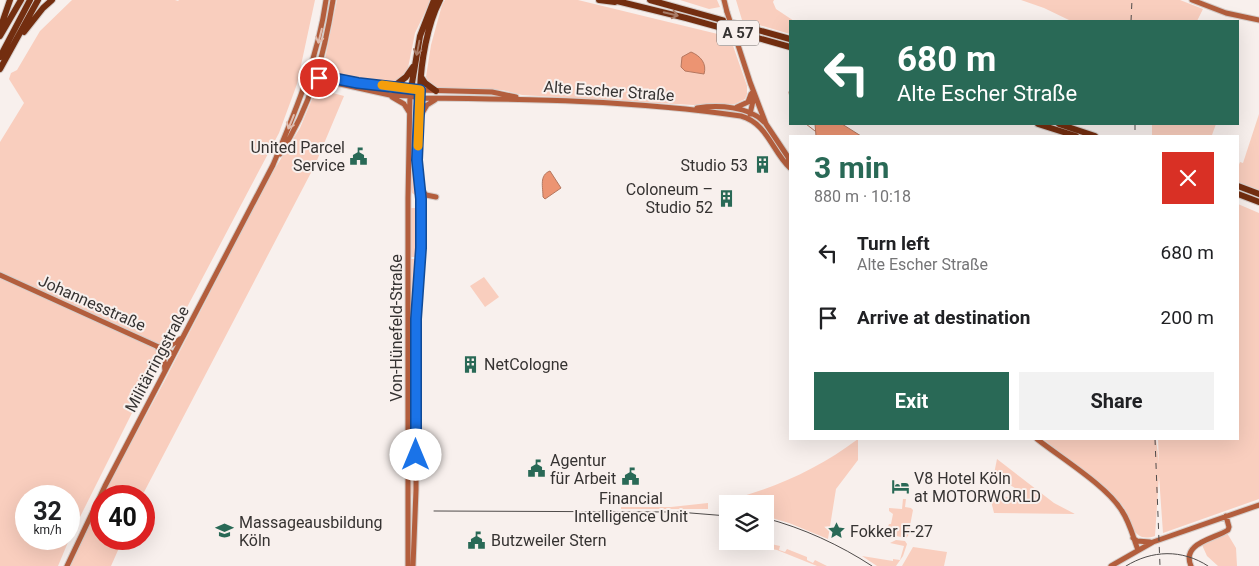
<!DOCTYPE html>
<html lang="en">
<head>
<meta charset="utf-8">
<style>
	body { margin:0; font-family:Roboto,sans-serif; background:#f2f2f2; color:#202124; height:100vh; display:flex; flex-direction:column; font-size:19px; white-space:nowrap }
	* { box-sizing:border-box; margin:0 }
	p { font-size:16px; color:#757577 }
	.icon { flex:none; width:28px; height:28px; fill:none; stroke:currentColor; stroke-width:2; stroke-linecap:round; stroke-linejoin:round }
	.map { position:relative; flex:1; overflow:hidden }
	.sheet { position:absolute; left:789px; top:135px; width:450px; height:305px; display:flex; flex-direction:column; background:#fff; border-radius:0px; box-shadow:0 5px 20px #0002 }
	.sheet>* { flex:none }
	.banner { position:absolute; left:789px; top:20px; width:450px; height:105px; border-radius:0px; box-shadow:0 5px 20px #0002; background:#296956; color:#fff; overflow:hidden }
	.buttons { position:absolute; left:719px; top:495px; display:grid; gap:10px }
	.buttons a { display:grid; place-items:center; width:55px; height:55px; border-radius:0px; background:#fff; box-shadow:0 5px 20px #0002; font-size:25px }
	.speed { position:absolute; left:15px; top:485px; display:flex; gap:10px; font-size:25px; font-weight:700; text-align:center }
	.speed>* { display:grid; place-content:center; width:65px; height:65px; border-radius:50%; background:#fff; box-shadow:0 5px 20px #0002; line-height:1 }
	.speed small { font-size:12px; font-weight:400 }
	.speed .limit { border:8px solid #d22; background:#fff; color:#111 }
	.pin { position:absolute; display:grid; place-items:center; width:42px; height:42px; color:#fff; margin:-21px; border:2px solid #fff; border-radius:50%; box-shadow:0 1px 5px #0007 }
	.me { position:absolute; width:55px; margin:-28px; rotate:0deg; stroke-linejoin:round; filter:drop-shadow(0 0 4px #0008) }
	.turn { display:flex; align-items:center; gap:18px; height:105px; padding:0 25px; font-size:22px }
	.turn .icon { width:65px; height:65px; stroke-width:2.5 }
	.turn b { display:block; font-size:35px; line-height:42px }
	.round { display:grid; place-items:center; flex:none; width:52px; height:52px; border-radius:0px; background:#f2f2f2 }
	.headline { display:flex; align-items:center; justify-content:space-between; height:85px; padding:0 25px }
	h1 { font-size:30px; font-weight:700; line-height:38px; color:#296956 }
	.cta { display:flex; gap:10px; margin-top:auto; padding:10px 25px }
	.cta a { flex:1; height:58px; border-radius:0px; background:#296956; color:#fff; font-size:20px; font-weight:700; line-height:58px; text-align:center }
	.cta a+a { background:#f2f2f2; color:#202124 }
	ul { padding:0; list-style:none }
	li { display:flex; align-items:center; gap:15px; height:65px; padding:0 25px }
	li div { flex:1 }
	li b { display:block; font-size:19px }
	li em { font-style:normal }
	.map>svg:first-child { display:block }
</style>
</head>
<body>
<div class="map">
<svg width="1259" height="566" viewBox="0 0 1259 566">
	<rect width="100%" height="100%" fill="#f8f0ed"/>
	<!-- green -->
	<path fill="#f9cebe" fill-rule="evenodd" d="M72,0H175L178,1L179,0H315L297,84L279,133L146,385L71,535L58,566H0V142L24,103L9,79L11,73L17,70L40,31ZM26,496H69V539H26Z
		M337,0H431L415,33L407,73L397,82L363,81L333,74C328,70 325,65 325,59Z
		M445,0H578L730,37L747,86V94L745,99L735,104L693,105L522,95L502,90L437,88L429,83L426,77L431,45L442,5ZM683,60L704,74L685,71Z
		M680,0H717L720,7L709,9Z
		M736,0H774L773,2L776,9L794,21H790V34L742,20Z
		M1021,0H1180L1203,9L1197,21H1071L1044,8Z
		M315,92H329L344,96L315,165L142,496H102L164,382L269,178L300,128Z
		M411,105H415V173L417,192L415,195L412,193L411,189Z
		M1259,114V190L1238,182V167L1240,162L1243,163Z
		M1152,124H1216L1212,135L1215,136H1152Z
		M1238,204L1259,213V499L1163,533L1159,476L1155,536C1129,544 1134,518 1121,504C1098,479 1069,460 1043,439H1156L1159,463L1158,439H1238Z
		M411,208H417L419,257H410Z
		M410,259H419L414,317H411Z
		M484,277L499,297L485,307L470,286Z
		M410,356H414V489L412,497L410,488Z
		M858,439V460L836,489L828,539L789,523L765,516V504H728L727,510L723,508L721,502C771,490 817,470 858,439Z
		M997,459L1054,503L1075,514L994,513L990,497V494L1013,498L1015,488L1003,481L993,479Z
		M101,497V539H123L111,566H70Z
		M903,499H906L905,507L911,508L913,510L908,536L906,538L896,536L888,527L889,524H891L893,514L889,511V508L902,509Z
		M708,503V509H621V507H671Z
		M1227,533L1236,548L1237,566H1218L1207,556L1202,545Z
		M896,540L905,541L907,544L903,556L896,566H877L862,556L893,561V559L900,560L904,546L890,543Z
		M749,541H758L780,546L779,550L785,552L787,549L807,557V560L813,563L815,560L827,566H817L777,550L749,544Z
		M913,547L947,552L944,566H902Z"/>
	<!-- water -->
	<path fill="#ec9472" stroke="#b5775f" d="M691,52C701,56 707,64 704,74L685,71L681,67L682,57Z
		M815,124H842L861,136H816Z
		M550,171L561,188L545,199L543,197C543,187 539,175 550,171Z"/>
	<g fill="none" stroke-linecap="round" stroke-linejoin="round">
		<!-- stream -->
		<path stroke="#b5775f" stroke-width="1" d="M789,92L790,98
			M806,124L815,131"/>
		<defs>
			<path id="secondary" d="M724,0L727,12
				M1192,0L1226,13L1259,20
				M738,45L751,85
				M322,60L326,70L334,77
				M313,64L317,75L322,80L390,95L410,96L420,98C527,99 635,100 741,116C767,123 772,151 790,168
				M316,75L358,83L420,90L492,92L516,97
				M750,82L766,124L788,157L790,164
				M312,91L322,84L328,83
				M392,97L404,104L409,112
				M737,107L748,102L751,94
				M697,108C718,105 749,106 764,122
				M750,114L753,101L752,93
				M421,115L427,105L435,100
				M280,154C311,106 324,56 333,0
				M420,188L426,195L436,197
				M0,275L174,354
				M158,348L164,359L165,371
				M161,348L170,346L180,339
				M1037,439C1061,458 1107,486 1122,511C1130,523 1133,537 1138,550
				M1133,538L1137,541L1150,542
				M67,566L105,486L273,165C295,112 318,58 326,0
				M408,566V198L410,95
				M413,566L416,490V319L421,248V199L417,160L420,96
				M1111,566L1153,542L1259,505
				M1191,566C1181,543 1214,539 1228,530L1229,527L1226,516"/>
			<path id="highway" d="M599,0L615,2
				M613,0L686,18L790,47
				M650,0L790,39
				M0,29L10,0
				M24,32L43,8L52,0
				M0,36L21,0
				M0,57L30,0
				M0,69L38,0
				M421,77L425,83L436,91
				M393,87L406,77L413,67
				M411,89L420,36L434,0
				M420,90C421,62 427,25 440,0
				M1038,124L1076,136
				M1059,124L1095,136
				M1238,186L1259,194
				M1238,194L1259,202"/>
		</defs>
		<!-- secondary casing -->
		<use href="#secondary" stroke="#d5cecb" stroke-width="7"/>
		<!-- highway casing -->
		<use href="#highway" stroke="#d5cecb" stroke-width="8"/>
		<!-- secondary -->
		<use href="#secondary" stroke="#b35e3d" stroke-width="5"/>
		<!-- highway -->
		<use href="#highway" stroke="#732e10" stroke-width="6"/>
		<!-- tram -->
		<path stroke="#504c4b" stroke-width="1" d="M434,511L678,512L728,516
			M765,518C803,528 840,545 872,566
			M1126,566C1152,550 1182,549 1208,566"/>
		<!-- rail -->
		<path stroke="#504c4b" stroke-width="1" stroke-dasharray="6 6" stroke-linecap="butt" d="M1131,21L1132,0
			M1135,124V136
			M1155,439L1160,566"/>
		<defs>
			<path id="secondary-bridge" d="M727,12L738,45"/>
		</defs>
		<!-- secondary-bridge casing -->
		<use href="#secondary-bridge" stroke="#d5cecb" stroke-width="7" stroke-linecap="butt"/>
		<!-- secondary-bridge -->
		<use href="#secondary-bridge" stroke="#b35e3d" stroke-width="5"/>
	</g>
	<!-- one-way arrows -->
	<defs><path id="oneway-shaft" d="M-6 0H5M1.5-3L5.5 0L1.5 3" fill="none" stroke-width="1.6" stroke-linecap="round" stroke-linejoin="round" transform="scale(1.25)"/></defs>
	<g stroke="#a87c68">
		<use href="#oneway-shaft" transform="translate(671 14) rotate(14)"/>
		<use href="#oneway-shaft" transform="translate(418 48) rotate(101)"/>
	</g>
	<g stroke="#e0bdaf">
		<use href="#oneway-shaft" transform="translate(320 36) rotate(104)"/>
		<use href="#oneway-shaft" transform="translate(291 122) rotate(112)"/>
	</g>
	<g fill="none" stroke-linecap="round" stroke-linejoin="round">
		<defs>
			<path id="route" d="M319,78L317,75L358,83L420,90L417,160L421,199V248L416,319V455"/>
		</defs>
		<!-- route casing -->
		<use href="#route" stroke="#114b97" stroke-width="12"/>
		<!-- route -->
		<use href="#route" stroke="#1a73e8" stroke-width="9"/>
		<!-- slow -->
		<path stroke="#f59e0b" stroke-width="9" d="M382,85L420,90L418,146"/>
	</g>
	<!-- icons -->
	<defs>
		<symbol id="civic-bare" viewBox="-9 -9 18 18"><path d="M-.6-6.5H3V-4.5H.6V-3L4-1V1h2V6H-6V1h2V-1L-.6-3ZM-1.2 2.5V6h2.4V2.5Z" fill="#296956" stroke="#f8f0ed" stroke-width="2.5" paint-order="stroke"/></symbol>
		<symbol id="building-bare" viewBox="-9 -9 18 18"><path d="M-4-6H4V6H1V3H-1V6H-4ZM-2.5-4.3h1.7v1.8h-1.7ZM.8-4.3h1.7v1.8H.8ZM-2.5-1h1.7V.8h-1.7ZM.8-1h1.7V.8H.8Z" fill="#296956" stroke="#f8f0ed" stroke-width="2.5" paint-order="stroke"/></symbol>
		<symbol id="hotel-bare" viewBox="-9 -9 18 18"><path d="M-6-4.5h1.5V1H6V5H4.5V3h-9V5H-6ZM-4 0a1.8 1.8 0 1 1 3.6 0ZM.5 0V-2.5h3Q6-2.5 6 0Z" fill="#296956" stroke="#f8f0ed" stroke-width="2.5" paint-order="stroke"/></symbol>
		<symbol id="university-bare" viewBox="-9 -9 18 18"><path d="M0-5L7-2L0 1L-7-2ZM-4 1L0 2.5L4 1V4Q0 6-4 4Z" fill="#296956" stroke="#f8f0ed" stroke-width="2.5" paint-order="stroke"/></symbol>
		<symbol id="sight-bare" viewBox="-9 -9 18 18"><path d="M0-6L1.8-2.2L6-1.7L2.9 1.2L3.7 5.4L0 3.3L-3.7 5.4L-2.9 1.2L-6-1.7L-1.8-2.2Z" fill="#296956" stroke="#f8f0ed" stroke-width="2.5" paint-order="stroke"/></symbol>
	</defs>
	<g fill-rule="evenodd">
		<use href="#civic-bare" x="346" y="144" width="25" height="25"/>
		<use href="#building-bare" x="750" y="152" width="25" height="25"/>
		<use href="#building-bare" x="714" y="186" width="25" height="25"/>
		<use href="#building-bare" x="458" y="352" width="25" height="25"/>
		<use href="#civic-bare" x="524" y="456" width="25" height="25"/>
		<use href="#civic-bare" x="618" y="464" width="25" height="25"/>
		<use href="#hotel-bare" x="888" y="474" width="25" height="25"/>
		<use href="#university-bare" x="212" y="518" width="25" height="25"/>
		<use href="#sight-bare" x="824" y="518" width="25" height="25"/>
		<use href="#civic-bare" x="464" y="528" width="25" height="25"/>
	</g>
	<g text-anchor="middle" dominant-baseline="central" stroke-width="4" stroke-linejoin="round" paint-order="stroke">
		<!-- shield labels -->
		<rect fill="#f8f0ed" stroke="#706c6a" stroke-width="1" x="717" y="20.5" width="42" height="25" rx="4"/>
		<g font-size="15" font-weight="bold" fill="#363332">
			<text x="738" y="33">A 57</text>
		</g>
		<!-- street labels -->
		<g font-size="16" fill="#363332" stroke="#f8f0ed">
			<text transform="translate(609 91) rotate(4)">Alte Escher Straße</text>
			<text transform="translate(92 303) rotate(24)">Johannesstraße</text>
			<text transform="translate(396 328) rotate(-90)">Von-Hünefeld-Straße</text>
			<text transform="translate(157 359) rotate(-62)">Militärringstraße</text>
		</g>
		<!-- poi labels -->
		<g font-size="16" fill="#363332" stroke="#f8f0ed" text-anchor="start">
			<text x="345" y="147" text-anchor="end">United Parcel<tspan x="345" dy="18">Service</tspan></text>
			<text x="748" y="165" text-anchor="end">Studio 53</text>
			<text x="713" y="189" text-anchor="end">Coloneum –<tspan x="713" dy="18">Studio 52</tspan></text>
			<text x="484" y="364">NetCologne</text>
			<text x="550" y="460">Agentur<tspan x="550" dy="18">für Arbeit</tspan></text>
			<text x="914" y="478">V8 Hotel Köln<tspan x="914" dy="18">at MOTORWORLD</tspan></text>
			<text x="631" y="498" text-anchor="middle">Financial<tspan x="631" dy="18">Intelligence Unit</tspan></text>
			<text x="239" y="522">Massageausbildung<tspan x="239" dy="18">Köln</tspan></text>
			<text x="850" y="531">Fokker F-27</text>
			<text x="491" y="540">Butzweiler Stern</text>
		</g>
	</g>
</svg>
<div class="buttons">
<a><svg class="icon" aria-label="layers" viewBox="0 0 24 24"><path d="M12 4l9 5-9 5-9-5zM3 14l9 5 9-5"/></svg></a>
</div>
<div class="speed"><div>32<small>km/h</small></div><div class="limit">40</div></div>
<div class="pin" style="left:319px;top:78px;background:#d93025"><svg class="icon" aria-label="arrive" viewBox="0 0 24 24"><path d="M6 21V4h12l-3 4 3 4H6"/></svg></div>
<svg class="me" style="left:416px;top:455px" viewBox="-20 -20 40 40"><circle r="19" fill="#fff"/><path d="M0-13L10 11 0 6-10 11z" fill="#1a73e8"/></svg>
<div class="banner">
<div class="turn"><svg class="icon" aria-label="left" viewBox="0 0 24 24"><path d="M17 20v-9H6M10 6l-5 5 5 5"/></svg><div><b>680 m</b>Alte Escher Straße</div></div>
</div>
<section class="sheet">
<div class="headline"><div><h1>3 min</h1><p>880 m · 10:18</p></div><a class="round" style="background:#d93025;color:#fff"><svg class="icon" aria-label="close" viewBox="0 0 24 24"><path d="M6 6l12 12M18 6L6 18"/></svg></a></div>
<ul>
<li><svg class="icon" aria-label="left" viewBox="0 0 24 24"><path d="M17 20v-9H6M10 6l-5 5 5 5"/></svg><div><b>Turn left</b><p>Alte Escher Straße</p></div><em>680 m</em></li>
<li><svg class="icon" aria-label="arrive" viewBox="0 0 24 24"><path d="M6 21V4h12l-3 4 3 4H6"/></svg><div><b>Arrive at destination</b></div><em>200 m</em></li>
</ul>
<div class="cta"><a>Exit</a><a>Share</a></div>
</section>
</div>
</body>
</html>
